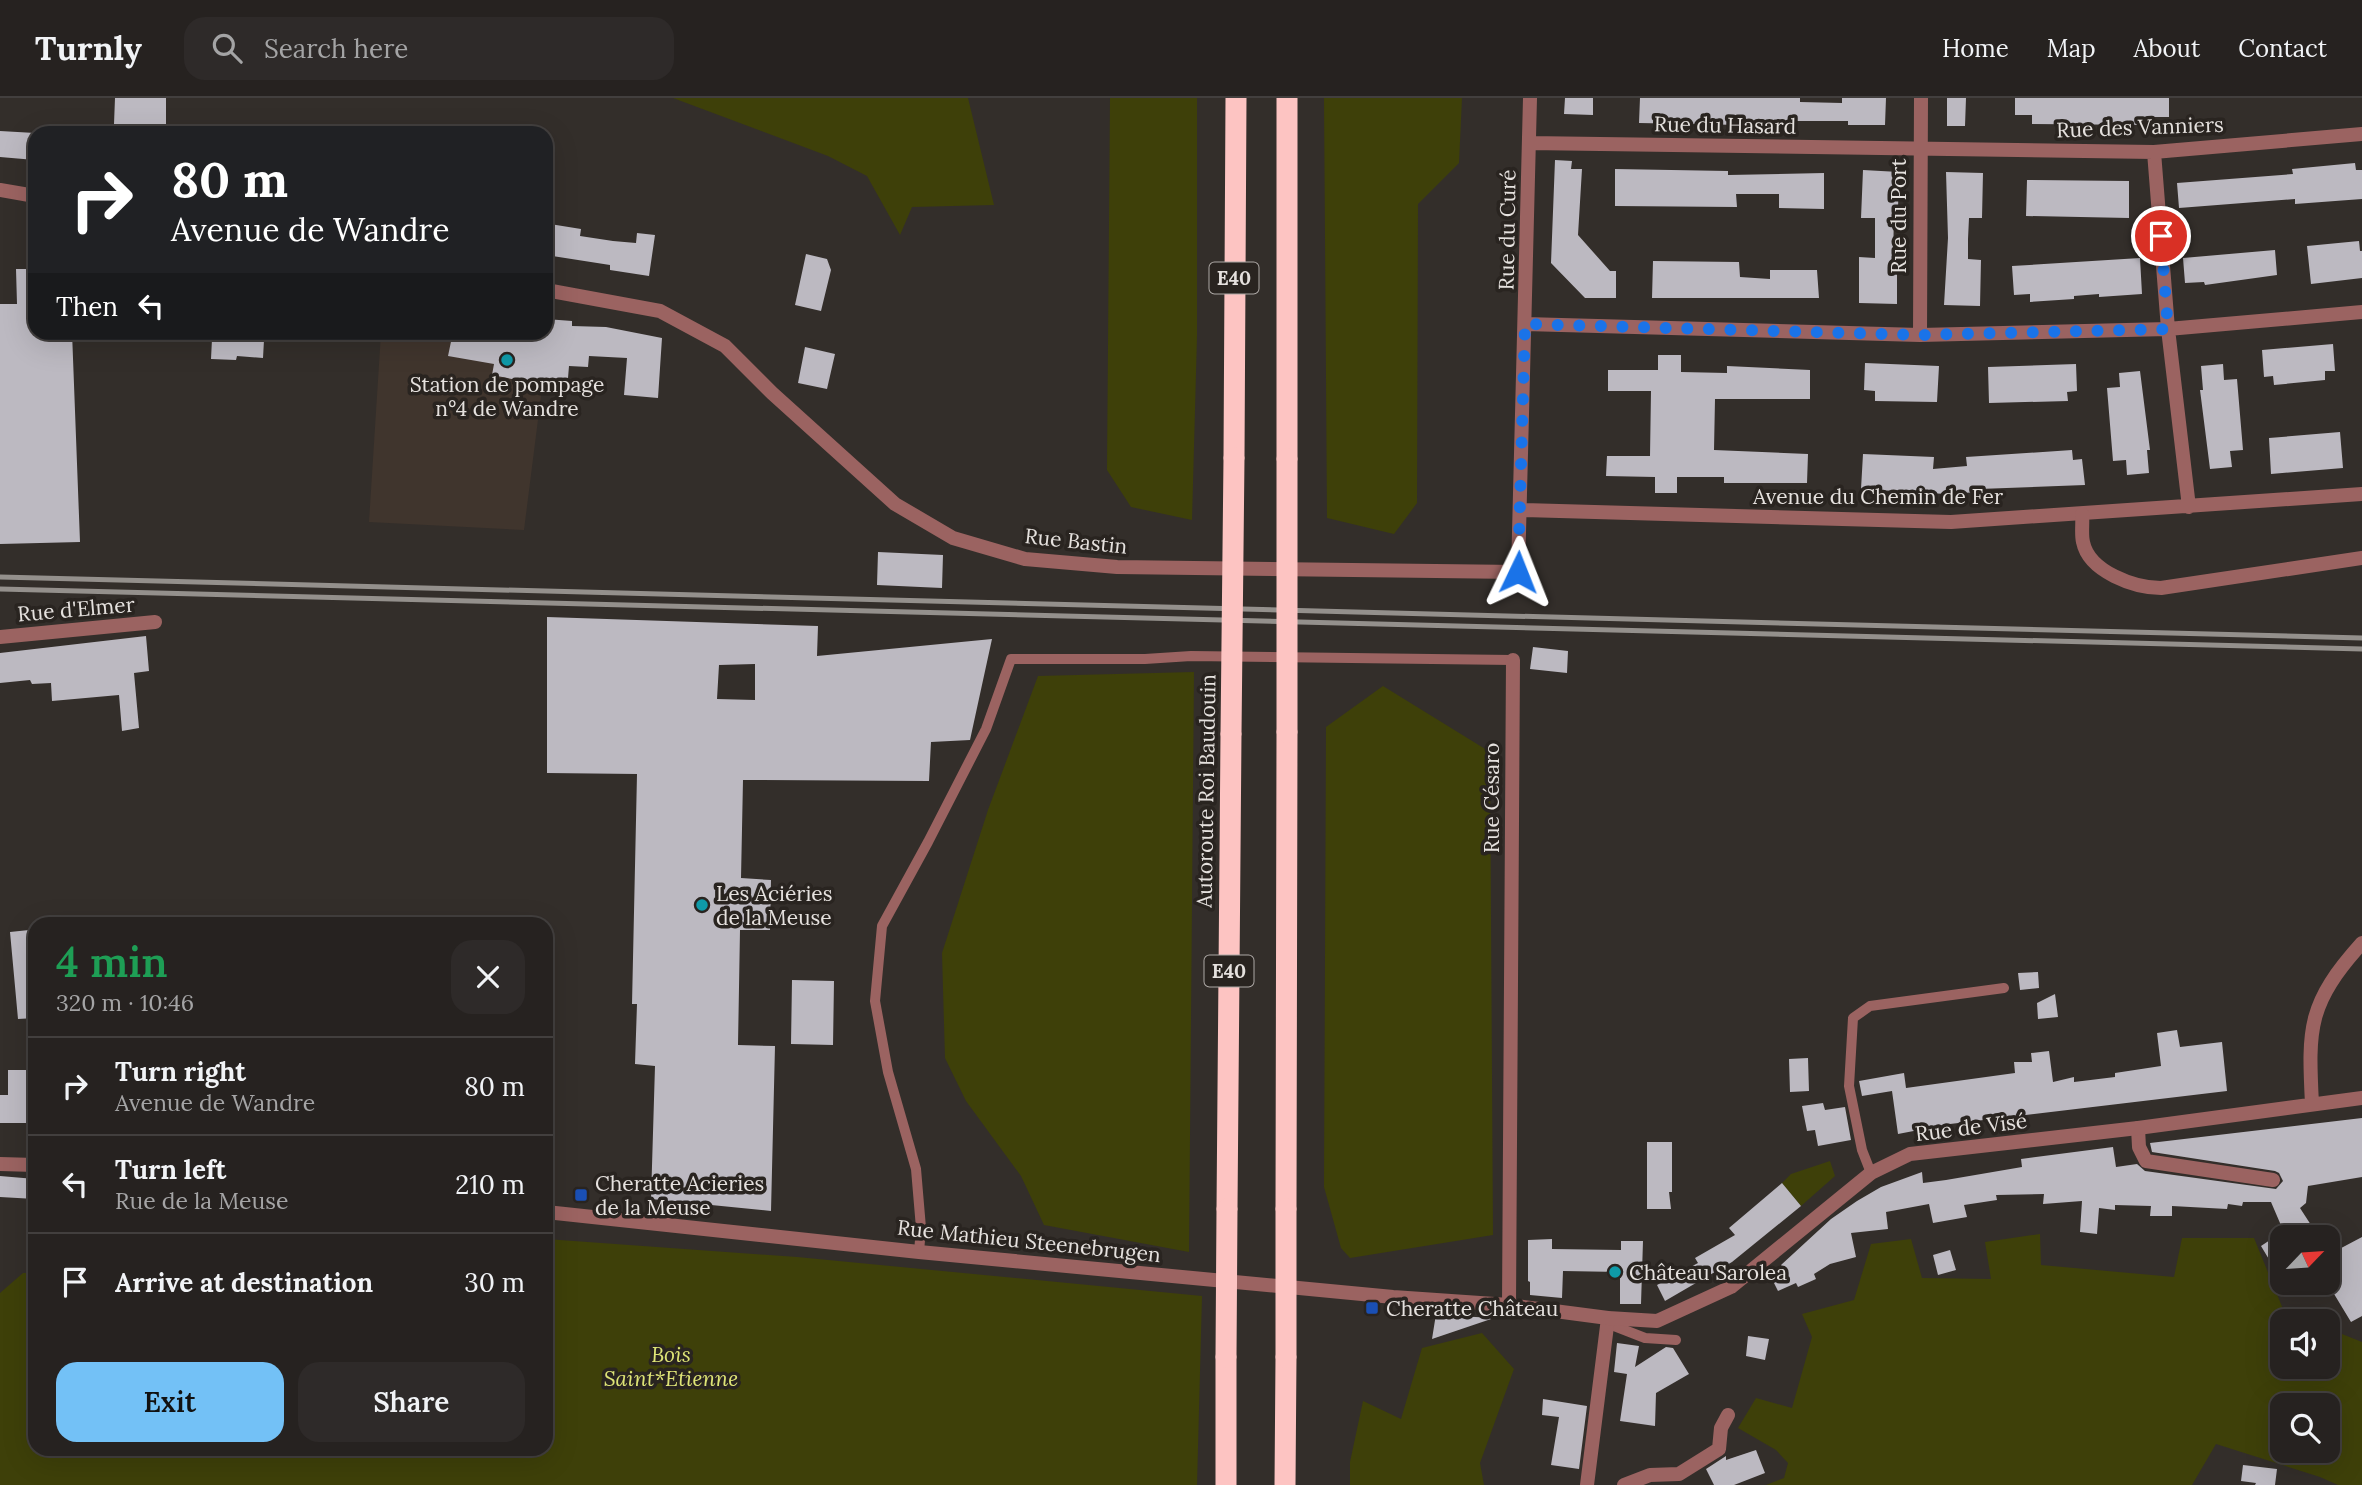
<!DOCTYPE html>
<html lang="en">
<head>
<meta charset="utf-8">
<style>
	body { margin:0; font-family:Lora,serif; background:#2e2a29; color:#f1f3f6; height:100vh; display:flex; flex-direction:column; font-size:26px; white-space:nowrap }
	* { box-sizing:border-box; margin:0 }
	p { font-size:23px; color:#a4a4a5 }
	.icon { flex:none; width:38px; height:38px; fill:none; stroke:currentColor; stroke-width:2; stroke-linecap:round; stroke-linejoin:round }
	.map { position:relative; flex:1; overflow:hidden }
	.drawer { position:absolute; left:28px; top:819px; width:525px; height:539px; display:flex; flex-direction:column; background:#262220; border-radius:21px; box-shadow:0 7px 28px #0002,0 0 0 2px #423f3e }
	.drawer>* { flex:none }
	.hud { position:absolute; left:28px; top:28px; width:525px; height:214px; border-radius:21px; box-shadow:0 7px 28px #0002,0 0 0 2px #423f3e; background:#202124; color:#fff; overflow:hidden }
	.needle { width:46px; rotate:65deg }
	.buttons { position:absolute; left:2270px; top:1127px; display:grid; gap:14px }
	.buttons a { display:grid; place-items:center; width:70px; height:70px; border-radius:14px; background:#262220; box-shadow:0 7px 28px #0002,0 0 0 2px #423f3e; font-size:35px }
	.pin { position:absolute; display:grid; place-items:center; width:60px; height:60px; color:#fff; margin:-30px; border:4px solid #fff; border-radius:50%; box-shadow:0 2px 7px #0007 }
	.me { position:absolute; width:77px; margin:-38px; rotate:2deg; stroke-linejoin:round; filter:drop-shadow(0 0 5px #0008) }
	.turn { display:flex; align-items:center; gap:24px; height:147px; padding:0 28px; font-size:32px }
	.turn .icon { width:91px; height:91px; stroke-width:2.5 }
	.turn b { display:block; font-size:49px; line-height:60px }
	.then { display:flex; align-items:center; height:66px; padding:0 28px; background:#0003; gap:14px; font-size:26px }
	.round { display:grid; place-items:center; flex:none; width:74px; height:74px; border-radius:21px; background:#2e2a29 }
	.head { display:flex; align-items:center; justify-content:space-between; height:119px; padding:0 28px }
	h1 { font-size:42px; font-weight:600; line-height:52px; color:#1e9e55 }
	.cta { display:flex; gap:14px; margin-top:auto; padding:14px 28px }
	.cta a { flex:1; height:80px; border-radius:21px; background:#73c1f6; color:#111; font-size:28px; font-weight:600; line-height:80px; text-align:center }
	.cta a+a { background:#2e2a29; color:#f1f3f6 }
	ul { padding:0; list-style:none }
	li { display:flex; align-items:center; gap:21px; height:98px; padding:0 28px; border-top:2px solid #423f3e }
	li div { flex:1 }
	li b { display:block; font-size:26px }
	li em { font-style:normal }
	header { display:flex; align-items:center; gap:42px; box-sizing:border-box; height:98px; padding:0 35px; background:#262220; border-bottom:2px solid #423f3e }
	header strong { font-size:33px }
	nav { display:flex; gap:38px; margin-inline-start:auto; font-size:24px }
	.search { width:490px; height:63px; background:#2e2a29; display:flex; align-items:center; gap:18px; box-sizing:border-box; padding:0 24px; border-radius:21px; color:#a4a4a5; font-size:26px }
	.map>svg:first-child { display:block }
</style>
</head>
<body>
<header>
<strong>Turnly</strong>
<div class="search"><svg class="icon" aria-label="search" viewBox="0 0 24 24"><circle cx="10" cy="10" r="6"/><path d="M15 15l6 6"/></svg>Search here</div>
<nav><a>Home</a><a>Map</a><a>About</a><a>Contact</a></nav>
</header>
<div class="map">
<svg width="2362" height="1387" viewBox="0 0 2362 1387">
	<rect width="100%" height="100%" fill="#332e2a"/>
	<!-- built -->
	<path fill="#40352d" d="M546,220L548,221L549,235L524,432L369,424L381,235L546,234Z"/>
	<!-- green -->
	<path fill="#3e4009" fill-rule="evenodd" d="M673,0H968L994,107L912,109L900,137L867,78L828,58Z
		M1110,0H1197V238L1192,422L1131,409L1107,372Z
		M1324,0H1462L1459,65L1418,106L1417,405L1394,436L1327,420Z
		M1194,574L1189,1154L1044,1127L1021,1078L966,1003L945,960L942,855L988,712L1038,578Z
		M1383,588L1490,654L1493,1137L1350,1160L1341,1150L1324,1089L1326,629Z
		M1830,1063L1835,1078L1801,1108L1782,1085L1791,1076Z
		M2040,1136L2041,1167L2174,1179L2182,1140H2254L2283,1211L2299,1223H2282V1269H2328V1240L2337,1234L2362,1244V1387H2338L2320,1379L2216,1346L2192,1387H1766L1784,1380L1788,1365L1776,1352L1738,1330L1756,1300L1792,1310L1812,1239L1802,1216L1854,1202L1871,1146L1911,1141L1922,1180L1991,1181L1985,1144ZM2328,1307V1353H2282V1307Z
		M546,1141L797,1159L1202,1198L1197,1387H0V1195L23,1175H35V1351H546Z
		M1482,1235L1514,1271L1480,1365L1484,1387H1350V1364L1363,1303L1401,1321L1422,1250Z"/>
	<!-- building -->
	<path fill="#bcb9c1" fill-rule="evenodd" d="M115,0H166V26H114Z
		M1565,0H1593V17L1564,16Z
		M1640,0H1800V4L1842,5V0H1886L1885,27H1848V23H1791V28L1639,25Z
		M1947,0H1966L1965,28H1947Z
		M2015,0H2169V19H2153L2152,27L2032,26V17H2015Z
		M0,33L35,35V62L0,59Z
		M1555,62L1572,63L1571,71H1582L1578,137L1610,173H1616V200H1585L1551,165Z
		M2355,65L2356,72H2362V101L2295,106V101L2179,110L2177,85L2293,76L2292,71Z
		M1615,71L1728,73V77L1824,75V111L1779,110V96H1736L1737,109L1615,108Z
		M1863,72L1899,74L1898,111H1894L1893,168L1897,167V206L1859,205V159L1875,160V120H1861Z
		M1946,74L1983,75L1982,120H1969L1968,141V161L1981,162L1980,208L1944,207L1948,140Z
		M2027,82L2129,83V120L2026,118Z
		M550,126L581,131L580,138L613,143L636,145L637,135L655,137L649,178L610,172V167L546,157V130H549Z
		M2359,143L2360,153H2362V180L2311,186L2307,148Z
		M2275,152L2277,177L2205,187L2204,184L2185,185L2183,160Z
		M806,156L827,161L831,172L821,213L795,207Z
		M2140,160L2142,196L2099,199V196L2074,198V201L2030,204V196L2014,197L2012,168Z
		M1653,163L1739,164L1740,179L1770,181V172H1817L1819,200H1652Z
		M16,171H35V234H72L80,444L0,446V206H17Z
		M546,221L572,223V228L606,229L662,240L658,300L624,297L627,260L589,258L588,269L569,268L567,292L492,277L494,266L448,258L453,234H546Z
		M212,241L264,242L263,260L237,258L236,262L211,261Z
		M2333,246L2335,273H2325V282L2274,287L2273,278L2264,279L2262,252Z
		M805,249L835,256L827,291L798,285Z
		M1658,257H1681V274L1727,275V268L1810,272V301H1715L1714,352L1808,356L1807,385H1724V379H1677V395H1655V379L1606,378L1607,358H1650L1651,293H1608V272H1658Z
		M1865,265L1939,268L1937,304L1875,303V293L1864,292Z
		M2076,266L2077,293L2067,294L2068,303L1989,305L1988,269Z
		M2223,266L2224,282L2237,281L2243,352L2230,353L2232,369L2210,371L2200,292H2203L2201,268Z
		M2140,273L2150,352H2147L2149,375L2127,377L2126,362L2113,363L2107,290L2120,289L2119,275Z
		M2340,334L2343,370L2271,376L2269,340Z
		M2072,352L2073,362L2082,361L2085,387L1979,391V394L1946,396L1861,391L1863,356L1934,359L1933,371L1967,368L1966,359Z
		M878,454L943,457L942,490L877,487Z
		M547,519L818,528L817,558L992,541L970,642L931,644L929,683L743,682L741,780L771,782L770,832H740L738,947L775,948L771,1113L651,1101L655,968L635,966L637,906H632L637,676L547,675ZM755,566V602L717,601L719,567Z
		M146,538L149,573L134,575L139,630L122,633L119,597L52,603L51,585L32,586L30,582L0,585V555Z
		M1533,549L1568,553L1567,575L1530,571Z
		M29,832L35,920L18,921L10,834Z
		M2038,874L2039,890L2020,892L2018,875Z
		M792,882L834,883L833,947L791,946Z
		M2055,896L2058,919L2038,921L2037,905Z
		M2177,932L2180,949L2222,944L2227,993L1950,1026L1898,1036L1892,993L1862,998L1859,983L1904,975L1906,990L2015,975L2014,964H2032L2031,955L2049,953L2053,984L2074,979V984L2115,979V975L2161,968L2157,935Z
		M1808,960L1809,993L1790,994L1789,961Z
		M8,972H27L26,977H35V1025H0V997H8Z
		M1823,1005L1825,1012L1845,1009L1851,1042L1818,1048L1815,1032L1807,1033L1802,1008Z
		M2362,1020V1079L2308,1088L2306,1105L2300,1110L2311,1127L2291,1139H2286L2271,1104H2243L2242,1108L2228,1106L2227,1111L2172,1108V1118H2150L2151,1108L2115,1107V1112L2099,1110L2097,1136L2080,1134L2082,1103L2043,1106L2044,1096L1996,1097L1997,1102L1964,1107L1967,1119L1933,1125L1929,1106L1886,1114L1888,1131L1851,1135L1856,1159L1830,1166L1814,1176L1816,1181L1798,1189L1796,1185L1778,1193L1770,1177L1783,1171L1781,1167L1831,1121L1857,1103L1881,1089L1922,1074L1923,1085L1946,1082L2022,1069L2021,1061L2113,1049L2116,1069L2137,1066L2145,1073L2276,1091L2283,1083L2279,1075L2275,1073L2152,1054L2150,1045Z
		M1647,1044H1672V1094H1669L1671,1111H1647Z
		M0,1078L35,1081V1101L0,1099Z
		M1782,1085L1801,1108L1732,1164L1665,1203L1657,1187L1698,1165L1695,1160L1735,1137L1729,1130Z
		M2282,1134V1183L2261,1148Z
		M2362,1139V1218L2351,1224L2328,1186V1157Z
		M1552,1141V1151L1621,1152V1143H1643L1641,1206H1620V1174L1563,1173L1562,1200L1530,1197V1184L1528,1183V1142Z
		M1950,1152L1956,1172L1938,1177L1933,1157Z
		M1436,1216L1457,1218L1494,1220L1432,1241Z
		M1748,1238L1769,1241L1765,1262L1746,1258Z
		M1617,1245L1639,1248L1635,1269L1666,1249L1673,1250L1689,1276L1656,1295L1655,1328L1620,1323L1627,1276L1614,1274Z
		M1543,1301L1587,1308L1579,1371L1551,1367L1559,1319L1542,1317Z
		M1756,1352L1765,1375L1734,1387H1714L1706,1371L1726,1358V1362Z
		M2243,1367L2277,1371L2275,1387H2255L2256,1385L2241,1383Z"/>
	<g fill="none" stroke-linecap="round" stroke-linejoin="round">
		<!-- service -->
		<path stroke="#9b6361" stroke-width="10" d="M1871,1075L1862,1052L1849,988L1853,920L1870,908L2004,890
			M919,1154L921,1130L916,1071L888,974L875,903L882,828L928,744L986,631L1011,561H1145L1191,558L1513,562
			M1609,1226L1645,1240L1676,1242"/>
		<!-- minor -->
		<path stroke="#9b6361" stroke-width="14" d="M1529,45L2154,54L2362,36
			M2154,54L2168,231L2189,409
			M0,92L35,98
			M546,192L660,213L725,248L772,295L895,406L953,440L1025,461L1117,469L1518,474L1530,0
			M1525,226L1920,237L2168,231L2362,214
			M1920,237L1921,0
			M1520,412L1951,424L2362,396
			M0,539L155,524
			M2138,1030L2139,1049L2146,1063L2273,1082
			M1509,1207L1513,562
			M1587,1387L1608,1220
			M1624,1387L1650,1377L1679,1376L1719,1351L1721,1330L1728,1317"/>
		<!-- tertiary -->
		<path stroke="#9b6361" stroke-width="14" d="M2082,416C2083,425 2081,436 2083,444C2089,474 2135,490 2161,490L2362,460
			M2312,1006C2308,929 2308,905 2362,845
			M0,1066L35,1067
			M546,1114L919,1154L1393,1199L1509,1207L1608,1220L1657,1223L1731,1189L1871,1075L1910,1056L2138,1030L2362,1000"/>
		<!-- motorway -->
		<path stroke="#fdc4c2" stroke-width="21" d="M1287,0V361
			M1234,360L1236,0
			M1227,1111L1231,636
			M1286,1111L1287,634
			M1226,1387V1259
			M1285,1387L1286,1259"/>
		<!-- rail -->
		<path stroke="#94908c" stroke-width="5" d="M0,479L2362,540
			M0,491L2362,551"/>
		<!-- motorway-bridge -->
		<path stroke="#fdc4c2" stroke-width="21" d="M1287,634V361
			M1231,636L1234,360
			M1226,1259L1227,1111
			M1286,1259V1111"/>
	</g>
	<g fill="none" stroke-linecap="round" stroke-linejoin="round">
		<!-- route -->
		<path stroke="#1a73e8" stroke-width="12" stroke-dasharray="0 21.6" d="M1518,474L1525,226L1920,237L2168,231L2161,138"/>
	</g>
	<!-- markers -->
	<g fill="#0f9aa8" stroke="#292420" stroke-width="2.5">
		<circle cx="507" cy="262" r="7"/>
		<circle cx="702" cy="807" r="7"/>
		<circle cx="1615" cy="1174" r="7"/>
	</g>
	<g fill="#1a4fb4" stroke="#292420" stroke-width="2.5">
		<rect x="574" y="1090" width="14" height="14" rx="3.5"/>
		<rect x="1365" y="1203" width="14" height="14" rx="3.5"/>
	</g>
	<g text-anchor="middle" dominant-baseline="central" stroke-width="7" stroke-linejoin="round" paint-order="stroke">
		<!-- shield labels -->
		<g fill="#292420" stroke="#ada8a5" stroke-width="2">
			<rect x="1209.5" y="164.5" width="49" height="31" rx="5"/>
			<rect x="1204.5" y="857.5" width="49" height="31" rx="5"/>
		</g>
		<g font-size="19" font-weight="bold" fill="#e5e1de">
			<text x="1234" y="180">E40</text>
			<text x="1229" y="873">E40</text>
		</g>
		<!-- street labels -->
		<g font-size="21" fill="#e5e1de" stroke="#292420">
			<text transform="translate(1725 27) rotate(1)">Rue du Hasard</text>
			<text transform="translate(2140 29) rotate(-2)">Rue des Vanniers</text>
			<text transform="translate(1898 118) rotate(-90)">Rue du Port</text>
			<text transform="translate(1507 132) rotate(-89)">Rue du Curé</text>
			<text x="1878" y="398">Avenue du Chemin de Fer</text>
			<text transform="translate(1076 443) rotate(6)">Rue Bastin</text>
			<text transform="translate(76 511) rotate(-5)">Rue d'Elmer</text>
			<text transform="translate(1206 693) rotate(-89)">Autoroute Roi Baudouin</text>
			<text transform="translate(1491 700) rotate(-90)">Rue Césaro</text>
			<text transform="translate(1971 1029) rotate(-7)">Rue de Visé</text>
			<text transform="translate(1029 1143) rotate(6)">Rue Mathieu Steenebrugen</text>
		</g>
		<!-- poi labels -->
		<g font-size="21" fill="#e5e1de" stroke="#292420" text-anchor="start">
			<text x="507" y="286" text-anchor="middle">Station de pompage<tspan x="507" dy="24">n°4 de Wandre</tspan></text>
			<text x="716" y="795">Les Aciéries<tspan x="716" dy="24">de la Meuse</tspan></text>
			<text x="595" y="1085">Cheratte Acieries<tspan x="595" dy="24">de la Meuse</tspan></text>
			<text x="1629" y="1174">Château Sarolea</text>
			<text x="1386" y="1210">Cheratte Château</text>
		</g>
		<!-- park labels -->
		<g font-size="21" font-style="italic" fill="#dee476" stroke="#292420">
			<text x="671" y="1256">Bois<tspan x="671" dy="24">Saint*Etienne</tspan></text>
		</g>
	</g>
</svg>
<div class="buttons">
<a><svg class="needle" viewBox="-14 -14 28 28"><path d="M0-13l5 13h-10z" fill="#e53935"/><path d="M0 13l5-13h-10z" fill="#a4a4a5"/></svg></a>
<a><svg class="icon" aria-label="sound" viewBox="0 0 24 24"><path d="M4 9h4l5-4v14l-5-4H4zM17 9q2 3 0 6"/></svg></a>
<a><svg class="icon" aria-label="search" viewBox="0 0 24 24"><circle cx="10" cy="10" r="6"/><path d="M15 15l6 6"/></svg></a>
</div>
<div class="pin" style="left:2161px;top:138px;background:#d93025"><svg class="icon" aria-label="arrive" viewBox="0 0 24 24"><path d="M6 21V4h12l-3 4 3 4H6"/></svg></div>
<svg class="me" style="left:1518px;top:474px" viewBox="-20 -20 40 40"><path d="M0-17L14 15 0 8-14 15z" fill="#1a73e8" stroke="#fff" stroke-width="4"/></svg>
<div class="hud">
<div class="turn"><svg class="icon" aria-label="right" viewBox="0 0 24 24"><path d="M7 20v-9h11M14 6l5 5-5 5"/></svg><div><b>80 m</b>Avenue de Wandre</div></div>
<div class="then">Then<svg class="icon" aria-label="left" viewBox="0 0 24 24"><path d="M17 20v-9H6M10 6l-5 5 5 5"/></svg></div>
</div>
<section class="drawer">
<div class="head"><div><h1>4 min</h1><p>320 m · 10:46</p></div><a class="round"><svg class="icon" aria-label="close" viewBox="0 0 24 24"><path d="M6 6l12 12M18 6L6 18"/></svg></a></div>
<ul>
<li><svg class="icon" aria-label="right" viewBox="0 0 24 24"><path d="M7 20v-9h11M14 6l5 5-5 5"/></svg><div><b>Turn right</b><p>Avenue de Wandre</p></div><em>80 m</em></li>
<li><svg class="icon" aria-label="left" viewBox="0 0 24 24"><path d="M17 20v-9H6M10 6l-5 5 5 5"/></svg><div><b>Turn left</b><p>Rue de la Meuse</p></div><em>210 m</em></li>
<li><svg class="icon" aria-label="arrive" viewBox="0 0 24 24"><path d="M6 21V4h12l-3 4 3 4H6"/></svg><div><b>Arrive at destination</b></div><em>30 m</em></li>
</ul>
<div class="cta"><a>Exit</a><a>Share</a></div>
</section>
</div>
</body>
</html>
